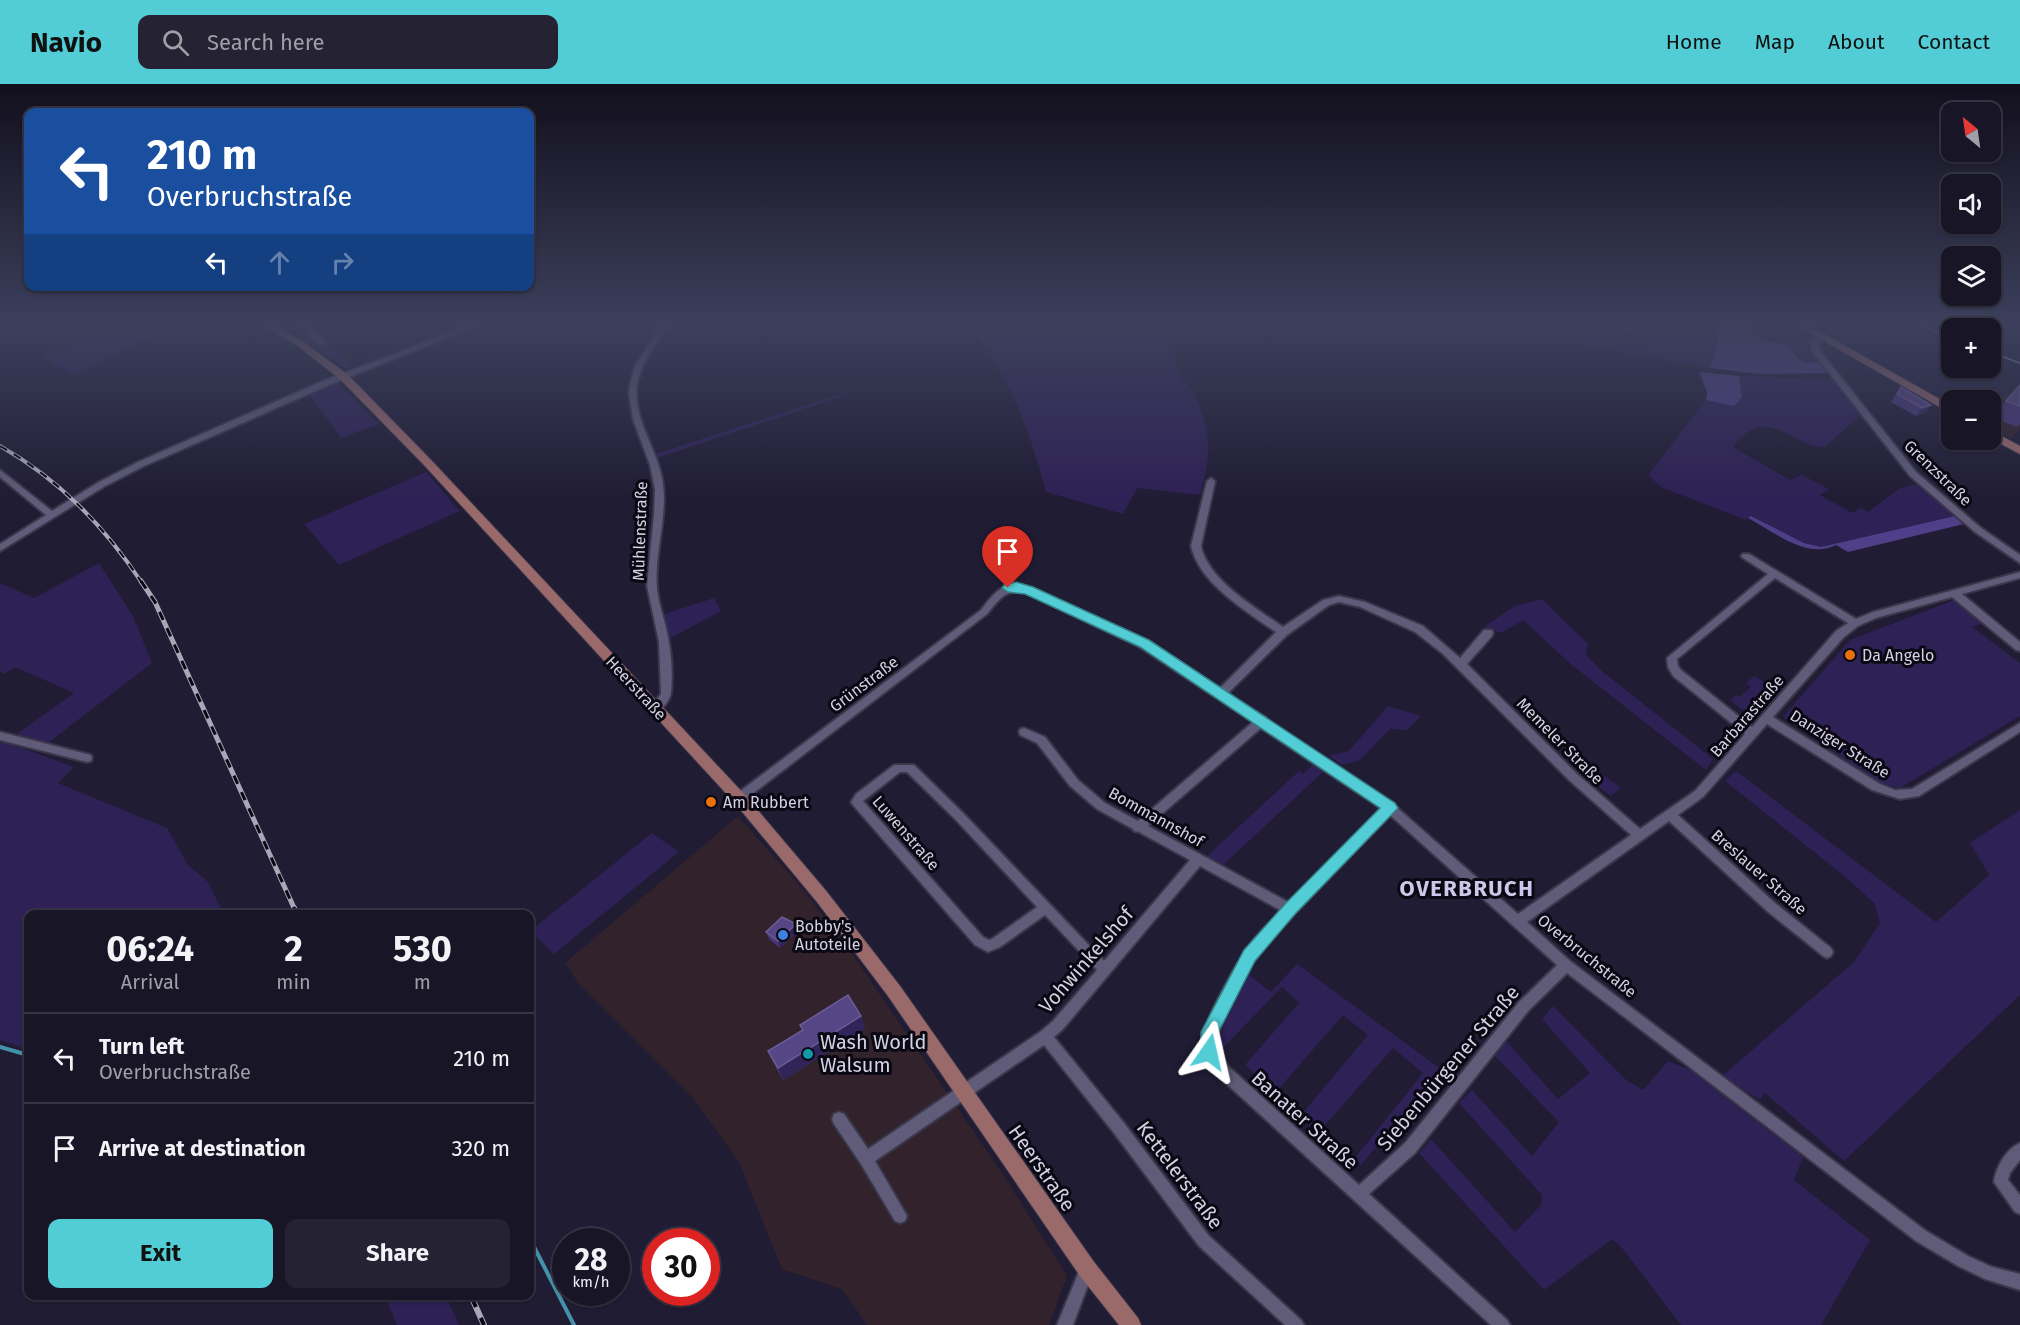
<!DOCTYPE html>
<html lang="en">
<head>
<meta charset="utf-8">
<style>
	body { margin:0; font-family:"Fira Sans",sans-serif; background:#252233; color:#f1f3f6; height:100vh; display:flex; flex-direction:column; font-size:22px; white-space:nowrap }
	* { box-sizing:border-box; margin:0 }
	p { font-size:20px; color:#9f9fa7 }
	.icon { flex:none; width:33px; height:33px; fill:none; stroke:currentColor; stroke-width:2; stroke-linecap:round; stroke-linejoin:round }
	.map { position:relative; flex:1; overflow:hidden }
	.sheet { position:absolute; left:24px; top:826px; width:510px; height:390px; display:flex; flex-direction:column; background:#181527; border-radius:12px; box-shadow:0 2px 4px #0004,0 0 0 2px #363444 }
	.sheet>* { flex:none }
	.banner { position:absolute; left:24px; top:24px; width:510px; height:183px; border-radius:12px; box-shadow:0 2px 4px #0004,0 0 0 2px #363444; background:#1a4fa0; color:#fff; overflow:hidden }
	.needle { width:39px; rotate:331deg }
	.buttons { position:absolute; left:1941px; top:18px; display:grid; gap:12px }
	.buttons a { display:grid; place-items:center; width:60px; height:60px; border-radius:12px; background:#181527; box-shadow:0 2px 4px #0004,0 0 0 2px #363444; font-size:30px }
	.speed { position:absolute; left:552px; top:1144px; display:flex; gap:12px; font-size:30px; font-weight:700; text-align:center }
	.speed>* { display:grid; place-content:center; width:78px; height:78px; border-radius:50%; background:#181527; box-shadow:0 2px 4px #0004,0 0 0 2px #363444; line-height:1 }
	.speed small { font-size:15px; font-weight:400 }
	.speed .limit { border:9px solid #d22; background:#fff; color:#111 }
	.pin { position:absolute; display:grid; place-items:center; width:51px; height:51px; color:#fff; margin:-62px -26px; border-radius:50% 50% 50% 0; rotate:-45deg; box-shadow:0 0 6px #0007 }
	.pin .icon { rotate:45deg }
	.me { position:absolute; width:66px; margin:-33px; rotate:11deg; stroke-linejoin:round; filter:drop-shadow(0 0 4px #0008) }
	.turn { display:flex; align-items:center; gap:21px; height:126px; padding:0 24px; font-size:27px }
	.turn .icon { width:78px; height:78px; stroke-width:2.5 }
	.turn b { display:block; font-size:42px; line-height:51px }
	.lanes { display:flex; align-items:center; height:57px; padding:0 24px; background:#0003; justify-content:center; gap:30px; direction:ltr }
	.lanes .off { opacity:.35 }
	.eta { display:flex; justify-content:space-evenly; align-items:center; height:102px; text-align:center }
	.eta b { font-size:36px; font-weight:700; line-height:42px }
	.action { display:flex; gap:12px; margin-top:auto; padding:12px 24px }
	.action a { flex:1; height:69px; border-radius:12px; background:#52ccd5; color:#111; font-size:24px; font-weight:700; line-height:69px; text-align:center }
	.action a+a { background:#252233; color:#f1f3f6 }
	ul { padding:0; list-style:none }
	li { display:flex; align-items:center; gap:18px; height:90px; padding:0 24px; border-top:2px solid #363444 }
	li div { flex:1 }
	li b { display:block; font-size:22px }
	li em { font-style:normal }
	header { display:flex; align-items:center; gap:36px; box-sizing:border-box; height:84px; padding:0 30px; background:#52ccd5; color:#111 }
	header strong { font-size:28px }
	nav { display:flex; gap:33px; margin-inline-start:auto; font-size:21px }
	.search { width:420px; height:54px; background:#252233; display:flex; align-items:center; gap:15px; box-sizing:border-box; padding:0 21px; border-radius:12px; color:#9f9fa7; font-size:22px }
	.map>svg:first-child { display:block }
</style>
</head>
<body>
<header>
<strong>Navio</strong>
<div class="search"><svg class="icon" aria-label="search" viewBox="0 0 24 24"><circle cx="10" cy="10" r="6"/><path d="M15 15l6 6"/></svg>Search here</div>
<nav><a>Home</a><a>Map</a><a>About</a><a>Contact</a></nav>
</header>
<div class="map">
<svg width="2020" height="1241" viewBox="0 0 2020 1241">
	<rect width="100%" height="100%" fill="#201c34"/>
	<!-- commercial -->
	<path fill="#31222c" d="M2012,306L2020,309V345L2011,355L1991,343V319Z
		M738,732L802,804L855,874L1004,1092L1067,1192L1049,1241H867L842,1205L782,1185L739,1078L693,1014L579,900L565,879Z"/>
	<!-- green -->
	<path fill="#2e2155" d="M115,241H178L73,291L42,272Z
		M282,241H298L318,260L326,259L355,282L345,284Z
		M980,241H1070L1088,246L1102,241H1174C1178,254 1171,269 1176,283C1179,293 1189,301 1194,310C1213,347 1211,373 1200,411L1137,404L1123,430L1046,408C1030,350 1016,306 980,257L978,252Z
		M1606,241H1722L1716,250L1718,257L1710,284L1579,259L1585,250L1627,264L1631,262L1640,265L1649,254Z
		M1809,252L1810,254L1808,262L1820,278L1803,279L1785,259Z
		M1739,292L1833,296L1860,331L1825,363C1795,366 1767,316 1733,363L1790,396L1802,391L1825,403L1829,405L1820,411L1852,429L1861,424L1868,428L1900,404L1916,400L1955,432L1821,463L1804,459L1751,432L1746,436L1661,403L1648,391L1706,316L1726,319L1742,313Z
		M337,299L379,340L341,354L309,310Z
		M841,310L843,312L657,374L655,370Z
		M426,388L460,427L339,481L304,440Z
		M99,479L133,532L152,579L48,659L17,650L74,609L15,583L4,590L0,587V499L34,514Z
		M714,514L721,527L667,556L661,531Z
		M1542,515L1588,560L1586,571L1603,588L1713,675L1706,686L1573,582L1523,536L1501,549L1484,543L1515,522Z
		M1954,516L1985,538L1972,543L2020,579V632L1900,704L1880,699L1783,633L1850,556Z
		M1754,592L1777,605L1752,634L1730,616L1736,611L1740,613L1751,603L1746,599Z
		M1388,622L1421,632L1407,646L1390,645L1359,677L1342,681L1329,672L1349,667Z
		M0,656L74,683L58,699L167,744L188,781L208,798L224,831H28V965L0,956Z
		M1315,679L1325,686L1222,782L1206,773L1299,687L1303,690Z
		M1598,687L1621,704L1611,712L1588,695Z
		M1736,687L1936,838L1989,791L1970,759L2020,726V911L1844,1077L1765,1009L1760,1016L1722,992L1854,878L1880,839L1875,820L1848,795L1725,697Z
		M652,749L679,768L554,870L530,847Z
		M1297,880L1441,985L1361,1081L1355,1074L1423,989L1393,964L1319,1048L1301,1031L1368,951L1343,931L1275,1009L1245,981L1299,919L1282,903L1217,970L1216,955L1249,891L1271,908Z
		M1553,922L1625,995L1643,1006L1668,977L1690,986L1803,1073L1794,1096L1870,1156L1821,1241H1681L1622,1164L1612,1155L1544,1206L1419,1069L1431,1055L1515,1148L1541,1121L1542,1111L1459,1019L1472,1006L1532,1072L1559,1038L1495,972L1506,957L1558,1015L1590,989L1542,935Z
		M385,1212H446L459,1241H397Z"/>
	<!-- forest -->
	<path fill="#4f3e88" d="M1722,241H1754L1750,251L1778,260L1785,259L1803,279L1820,278L1828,289L1759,290L1710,284L1718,257L1716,250Z
		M1699,288L1739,292L1742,313L1734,322L1706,316L1707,308Z
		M1751,432L1804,459L1821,463L1955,432L1964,440L1848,468L1836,461C1807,476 1774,448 1748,434Z"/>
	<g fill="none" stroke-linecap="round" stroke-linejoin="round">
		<!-- stream -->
		<path stroke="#4591a9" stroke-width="4" d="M0,963L28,971
			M530,1155L574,1241"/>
		<defs>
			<path id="minor" d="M300,241H308L325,257V261H319Z
				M470,241H480L329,301L144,382L105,402L0,467V460L46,431L0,393V386L52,427L99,398L138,378L323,297Z
				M661,241H669C656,259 640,279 637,302C633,335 656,363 662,394C669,431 654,467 657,504C658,517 663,531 666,544C671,564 673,588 671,608C670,617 663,625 655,628L651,627L650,624L661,610L659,558L647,502L654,430L655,406L650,381L633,335L629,310L630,301L635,282Z
				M1819,252L1826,254L1818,259L1820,267L1916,388L1981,444L2020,471V479L1975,448L1910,392L1812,267L1810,258Z
				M1211,394L1215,397L1201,462C1208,496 1256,524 1283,543L1323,516L1339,512L1365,518L1423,542L1460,574L1484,546H1492L1493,549L1492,552L1467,580L1577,690L1640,745L1695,707L1745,650L1673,592L1668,583L1667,574L1768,490L1743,474L1741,472L1743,470H1749L1856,535L1873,528L2020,488V494L1962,510L2020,558V567L2016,566L1952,513L1876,534L1858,542L1844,553L1773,633L1880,700L1895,706L1912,705L2020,639V648L1919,712L1900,715L1872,706L1767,640L1703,713L1678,731L1775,819L1831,864L1833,868L1831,872L1827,874L1823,872L1767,827L1669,737L1527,838L1570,877L1926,1147L1968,1172L1992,1183L2020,1190V1206L1985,1195L1958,1182L1916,1157L1567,889L1529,926L1415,1069L1369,1110L1507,1236L1510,1241H1491L1219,993C1214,986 1206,978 1203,970C1195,946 1242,869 1259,850C1266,842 1274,834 1282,827L1200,782L1063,945L1054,953L1124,1039L1209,1152L1301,1236L1304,1241H1285L1199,1162L1114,1049L1044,961L875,1077L907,1132L905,1137L900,1139L895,1137L861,1080L834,1040L832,1035L834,1030L839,1028L844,1030L868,1065L1040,948L1053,937L1097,886L1045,831L1000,863L988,868L975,861L853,721L851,718L856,710L894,681H914L963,729L1104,877L1190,776L1139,748L1134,747L1133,745L1097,725L1070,702L1037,659L1020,651L1019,648L1020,645L1024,644L1045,653L1078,696L1105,719L1138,737L1253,638L1140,563L1027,509C1005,504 1000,515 987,530L743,717L739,719L735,717L733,714L735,711L981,526C997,505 1005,496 1032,504L1148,557L1219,605L1276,548C1247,528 1199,499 1191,462L1207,397ZM1775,494L1848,539L1836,547L1752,643L1681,586L1678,582L1677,575ZM1339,518L1360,523L1415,548L1442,569L1569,696L1631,751L1518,830L1394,721L1267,637L1266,634L1227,610L1287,551L1329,521ZM1261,644L1382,725L1290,819L1148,742ZM900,688H907L955,735L1037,823L992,855L989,856L983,853L863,717ZM1390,731L1557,881L1519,918L1405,1059L1359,1101L1229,983L1216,966V956L1225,928L1251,881L1267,858Z
				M0,648L87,670L91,671L92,674L91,677L87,678L0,656Z
				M2020,1059V1076L2010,1089L2008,1096L2020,1111V1130L2015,1128L1994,1098C1996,1083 2006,1065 2020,1059Z
				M1087,1178L1092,1180L1094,1185L1073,1241H1057L1082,1180Z"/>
			<path id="major" d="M263,241H274L305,259L348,291L432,377L744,710L827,808L900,902L1094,1178L1138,1234L1141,1241H1119L1080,1192L888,912L817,818L734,718L424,381L340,295L299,263Z
				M1796,241H1808L1952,322V330Z
				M1990,346L2020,362V370L1990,354Z"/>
		</defs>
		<!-- minor casing -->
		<use href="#minor" stroke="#3a374b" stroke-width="4"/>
		<!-- major casing -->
		<use href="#major" stroke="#3a374b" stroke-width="2"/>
		<!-- minor -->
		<use href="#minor" fill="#5f5b78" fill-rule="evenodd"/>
		<!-- major -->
		<use href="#major" fill="#9a696a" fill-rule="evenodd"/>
		<!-- tram -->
		<path stroke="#a9a6b9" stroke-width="1.5" d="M1921,241L1952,254
			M1990,268L2020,279"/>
		<defs>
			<path id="rail-far2" d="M0,362C60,396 104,442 142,499"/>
			<path id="rail-far1" d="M141,497L155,518L295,826"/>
			<path id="rail" d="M294,824L297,831
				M471,1212L484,1241"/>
		</defs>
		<!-- rail-far2 casing -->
		<use href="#rail-far2" stroke="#a9a6b9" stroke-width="4"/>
		<!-- rail-far1 casing -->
		<use href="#rail-far1" stroke="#a9a6b9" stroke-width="5"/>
		<!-- rail casing -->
		<use href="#rail" stroke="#a9a6b9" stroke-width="6"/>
		<!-- rail-far2 -->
		<use href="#rail-far2" stroke="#0a0813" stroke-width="2" stroke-dasharray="8" stroke-linecap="butt"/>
		<!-- rail-far1 -->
		<use href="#rail-far1" stroke="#0a0813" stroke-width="3" stroke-dasharray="9" stroke-linecap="butt"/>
		<!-- rail -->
		<use href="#rail" stroke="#0a0813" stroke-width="4" stroke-dasharray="12" stroke-linecap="butt"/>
	</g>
	<!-- wall -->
	<path fill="#48367a" d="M2020,301V340L2017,343L1992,333Z
		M1901,303L1931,321L1924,329L1916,332L1891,318Z
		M796,840L798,847L780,864L769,855L766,848Z
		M861,932L865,945L783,996L774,980L768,967L802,946L800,941Z"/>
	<!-- shaded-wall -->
	<path fill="#312459" d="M1931,321L1924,329L1916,332L1922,324Z
		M796,840L798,847L780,864L778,857Z
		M861,932L865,945L783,996L778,984Z"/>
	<!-- building -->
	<path fill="#564685" stroke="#6a5c94" stroke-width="1.5" d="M2020,301V322L2006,317Z
		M1901,303L1931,321L1922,324L1897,310Z
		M782,833L796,840L778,857L766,848Z
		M848,911L861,932L778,984L768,967L803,946L800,941Z"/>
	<!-- sky -->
	<linearGradient id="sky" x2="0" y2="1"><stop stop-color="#120f1d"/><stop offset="0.58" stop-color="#3c405c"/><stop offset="1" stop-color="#3c405c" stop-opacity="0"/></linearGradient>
	<rect width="2020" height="414" fill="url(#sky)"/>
	<!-- route -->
	<path fill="#52ccd5" stroke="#35858a" stroke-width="1.5" d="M1016,498L1033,503L1149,556L1395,719L1398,724L1296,829L1255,877L1218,949L1215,974L1209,977L1203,974L1200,968L1201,948L1244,866L1285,820L1380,724L1140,563L1025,510L1008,508L1002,504L1004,501Z"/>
	<!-- markers -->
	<g fill="#e8710a" stroke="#0a0813" stroke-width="2">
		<circle cx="1850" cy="571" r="6"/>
		<circle cx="711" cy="718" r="6"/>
	</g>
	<circle fill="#3f7fe0" stroke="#0a0813" stroke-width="2" cx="783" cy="851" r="6"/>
	<circle fill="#0f9aa8" stroke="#0a0813" stroke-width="2" cx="808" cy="970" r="6"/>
	<g text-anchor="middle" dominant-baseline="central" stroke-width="6" stroke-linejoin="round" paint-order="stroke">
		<!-- street labels -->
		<g font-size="16" fill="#d3d1e2" stroke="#0a0813">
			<text transform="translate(1938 389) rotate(44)">Grenzstraße</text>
			<text transform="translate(640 447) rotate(-88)">Mühlenstraße</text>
			<text transform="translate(864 600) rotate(-37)">Grünstraße</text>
			<text transform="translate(636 604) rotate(47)">Heerstraße</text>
			<text transform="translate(1747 632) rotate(-49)">Barbarastraße</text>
			<text transform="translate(1560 657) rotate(45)">Memeler Straße</text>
			<text transform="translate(1840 660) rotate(32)">Danziger Straße</text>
			<text transform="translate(1156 733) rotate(29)">Bommannshof</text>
			<text transform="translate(906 749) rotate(49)">Luwenstraße</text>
			<text transform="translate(1759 788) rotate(41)">Breslauer Straße</text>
			<text transform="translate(1587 872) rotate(39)">Overbruchstraße</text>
		</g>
		<!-- poi labels -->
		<g font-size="16" fill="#d3d1e2" stroke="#0a0813" text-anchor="start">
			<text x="1862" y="571">Da Angelo</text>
			<text x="723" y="718">Am Rubbert</text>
			<text x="795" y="842">Bobby's<tspan x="795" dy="18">Autoteile</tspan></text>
		</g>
		<!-- near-street labels -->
		<g font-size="20" fill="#d3d1e2" stroke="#0a0813">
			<text transform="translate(1086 876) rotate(-49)">Vohwinkelshof</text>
			<text transform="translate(1448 984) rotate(-50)">Siebenbürgener Straße</text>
			<text transform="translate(1305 1036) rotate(42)">Banater Straße</text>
			<text transform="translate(1042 1084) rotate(55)">Heerstraße</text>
			<text transform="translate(1180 1091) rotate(53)">Kettelerstraße</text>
		</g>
		<!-- near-poi labels -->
		<g font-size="20" fill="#d3d1e2" stroke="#0a0813" text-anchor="start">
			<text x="820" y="958">Wash World<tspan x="820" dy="23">Walsum</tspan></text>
		</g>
		<!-- district labels -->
		<g font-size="22" font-weight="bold" letter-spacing="1.5" fill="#ccc8e9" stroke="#0a0813">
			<text x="1467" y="804">OVERBRUCH</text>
		</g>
	</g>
</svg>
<div class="buttons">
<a><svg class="needle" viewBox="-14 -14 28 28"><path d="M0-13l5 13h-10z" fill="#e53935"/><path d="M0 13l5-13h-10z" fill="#9f9fa7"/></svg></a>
<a><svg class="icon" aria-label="sound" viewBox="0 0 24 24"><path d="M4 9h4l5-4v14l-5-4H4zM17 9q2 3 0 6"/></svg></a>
<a><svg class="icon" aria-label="layers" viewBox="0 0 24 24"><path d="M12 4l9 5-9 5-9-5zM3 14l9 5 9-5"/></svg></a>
<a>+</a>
<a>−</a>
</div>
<div class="speed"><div>28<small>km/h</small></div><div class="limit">30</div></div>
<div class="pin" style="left:1008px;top:504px;background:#d93025"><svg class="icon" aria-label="arrive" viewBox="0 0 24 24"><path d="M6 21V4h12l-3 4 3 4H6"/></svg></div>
<svg class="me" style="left:1209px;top:968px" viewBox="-20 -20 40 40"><path d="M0-17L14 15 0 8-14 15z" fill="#52ccd5" stroke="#fff" stroke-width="4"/></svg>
<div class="banner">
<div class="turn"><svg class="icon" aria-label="left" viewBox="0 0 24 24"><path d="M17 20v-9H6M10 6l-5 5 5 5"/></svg><div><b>210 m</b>Overbruchstraße</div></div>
<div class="lanes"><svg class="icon" aria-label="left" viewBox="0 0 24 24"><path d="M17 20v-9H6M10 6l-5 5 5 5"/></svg><svg class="icon off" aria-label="ahead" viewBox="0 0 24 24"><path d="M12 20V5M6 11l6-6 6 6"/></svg><svg class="icon off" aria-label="right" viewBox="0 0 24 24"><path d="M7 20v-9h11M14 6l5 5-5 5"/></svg></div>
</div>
<section class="sheet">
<div class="eta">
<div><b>06:24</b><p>Arrival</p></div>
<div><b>2</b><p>min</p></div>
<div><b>530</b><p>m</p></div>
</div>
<ul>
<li><svg class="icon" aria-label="left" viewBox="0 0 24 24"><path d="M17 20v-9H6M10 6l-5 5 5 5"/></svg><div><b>Turn left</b><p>Overbruchstraße</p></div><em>210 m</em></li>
<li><svg class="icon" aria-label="arrive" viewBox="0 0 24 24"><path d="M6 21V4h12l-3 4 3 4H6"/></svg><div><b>Arrive at destination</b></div><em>320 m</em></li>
</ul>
<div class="action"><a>Exit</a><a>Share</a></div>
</section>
</div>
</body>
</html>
